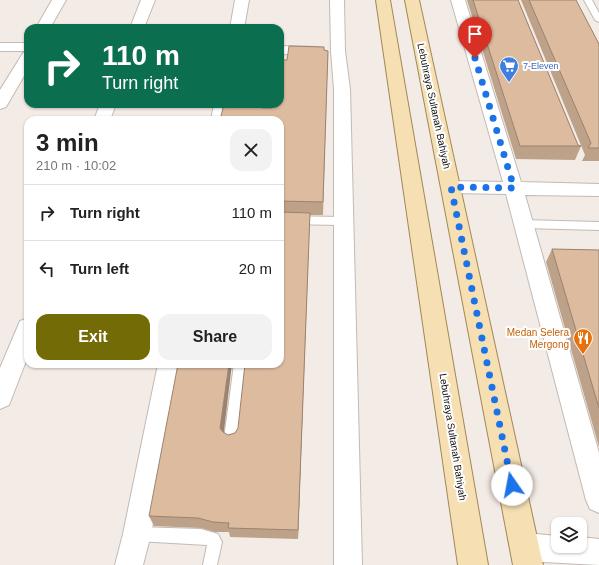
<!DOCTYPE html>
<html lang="en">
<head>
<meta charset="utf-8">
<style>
	body { margin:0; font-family:Arial,sans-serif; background:#f2f2f2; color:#222; height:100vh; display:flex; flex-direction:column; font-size:15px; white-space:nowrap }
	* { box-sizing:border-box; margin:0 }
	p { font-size:13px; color:#767676 }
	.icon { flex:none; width:22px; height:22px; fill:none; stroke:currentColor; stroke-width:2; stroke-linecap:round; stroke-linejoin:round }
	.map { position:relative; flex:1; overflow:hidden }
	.side { position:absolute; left:24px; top:116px; width:260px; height:252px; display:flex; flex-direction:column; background:#fff; border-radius:12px; box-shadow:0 1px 3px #0004 }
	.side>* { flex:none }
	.top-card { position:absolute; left:24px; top:24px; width:260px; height:84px; border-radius:12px; box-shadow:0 1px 3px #0004; background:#0b6e4f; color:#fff; overflow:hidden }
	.controls { position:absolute; left:551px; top:517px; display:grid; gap:8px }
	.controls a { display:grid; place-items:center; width:36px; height:36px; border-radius:8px; background:#fff; box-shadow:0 1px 3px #0004; font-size:20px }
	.pin { position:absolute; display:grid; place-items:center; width:34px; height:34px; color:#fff; margin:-41px -17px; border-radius:50% 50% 50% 0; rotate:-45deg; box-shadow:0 0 4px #0007 }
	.pin .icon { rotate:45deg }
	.me { position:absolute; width:44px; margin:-22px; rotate:348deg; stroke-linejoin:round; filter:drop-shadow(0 0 3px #0008) }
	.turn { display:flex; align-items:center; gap:14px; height:84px; padding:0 12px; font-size:18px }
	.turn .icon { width:52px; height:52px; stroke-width:2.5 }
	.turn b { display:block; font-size:28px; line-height:34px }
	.round { display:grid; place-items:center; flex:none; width:42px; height:42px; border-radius:12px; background:#f2f2f2 }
	.head { display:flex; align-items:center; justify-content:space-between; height:68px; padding:0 12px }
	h1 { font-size:24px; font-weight:700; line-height:30px }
	.cta { display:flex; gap:8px; margin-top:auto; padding:8px 12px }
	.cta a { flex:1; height:46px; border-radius:12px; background:#726b06; color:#fff; font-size:16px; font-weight:700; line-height:46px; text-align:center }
	.cta a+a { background:#f2f2f2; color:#222 }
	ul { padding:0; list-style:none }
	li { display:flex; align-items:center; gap:12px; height:56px; padding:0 12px; border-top:1px solid #e0e0e0 }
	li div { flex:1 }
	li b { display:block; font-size:15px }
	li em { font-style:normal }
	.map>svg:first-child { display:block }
</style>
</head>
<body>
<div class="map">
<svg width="599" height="565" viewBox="0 0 599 565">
	<rect width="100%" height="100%" fill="#f3ebe5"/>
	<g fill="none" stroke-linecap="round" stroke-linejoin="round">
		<defs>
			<path id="service" d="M584,0H592L599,13V22L595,20Z
				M266,104H274L272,120H264Z
				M280,216L343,217L348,221L343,225L280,224Z
				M523,220L599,222V230L523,228L518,224Z
				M234,364H246L238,439L236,443L231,445L226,443L224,439Z
				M137,527L201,529L218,534L222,542L217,565H203L207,545L137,541L132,539L130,534L132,529Z"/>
			<path id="minor" d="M52,0H66L50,28H36Z
				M141,0H155L144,28H130Z
				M235,0H249L244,28H230Z
				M330,0H344L345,51L350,89L362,565H334V89L331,51Z
				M451,0H465L521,182L599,184V196L525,195L599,453V513L590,509L586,500L506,194L451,193L444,191L442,187L444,183L451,181L503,182Z
				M0,43H28V51H0Z
				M280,46L317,47L322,48L324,51L322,54L317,55L280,54Z
				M28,52V69L6,107L0,109V90L23,53Z
				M100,104H116L110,120H94Z
				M214,104H230L227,120H211Z
				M28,318V356L9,405L0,409V368L20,321Z
				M158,364H182L151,534L143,565H115L123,534Z
				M525,533L558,536V546H580V537L599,539V565L525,561L515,557L511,547L515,537Z"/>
			<path id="primary" d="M376,0H390L488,565H458Z
				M405,0H419L543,565H513Z"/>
		</defs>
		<!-- service casing -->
		<use href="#service" stroke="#c2bab4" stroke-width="2"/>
		<!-- minor casing -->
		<use href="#minor" stroke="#c2bab4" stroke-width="2"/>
		<!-- primary casing -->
		<use href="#primary" stroke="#a28856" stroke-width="2"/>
		<!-- service -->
		<use href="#service" fill="#fff" fill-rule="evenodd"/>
		<!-- minor -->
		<use href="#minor" fill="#fff" fill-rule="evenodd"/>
		<!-- primary -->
		<use href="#primary" fill="#f6dfb2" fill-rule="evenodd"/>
	</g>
	<!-- wall -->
	<path fill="#bea189" d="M467,0H518L578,145L581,146L575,160L516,159Z
		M521,0H576L599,44V161H582L585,155Z
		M324,50L328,51L323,215H310L298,539L230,537L229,532H215L201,528L154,526L149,516L223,433L228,435L235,433L280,364V120L228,104H265L264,108H272L287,60Z
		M552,249L599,250V447L546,262Z"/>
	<!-- shaded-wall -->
	<path fill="#9b836f" d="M263,104H265L263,120L262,108Z
		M309,226L298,539V530Z
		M229,364H232L223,439L220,428Z"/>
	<!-- building -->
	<path fill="#ddbb9f" stroke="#9b836f" d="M473,0H518L578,145L581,146H520Z
		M529,0H576L599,44V148H588L591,143Z
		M289,46L324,47V50L328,51L323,202L280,201V120H220L223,108L227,107L228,104H263L262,108H272L273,104H280V60H287Z
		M280,212L310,213L298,530L228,528L229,523L213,522L198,518L149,516L178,364H229L220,428L223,432L228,435L235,433L238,428L245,364H280Z
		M552,249L599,250V408Z"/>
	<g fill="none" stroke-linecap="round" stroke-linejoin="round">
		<!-- route -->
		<path stroke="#1a73e8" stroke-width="7" stroke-dasharray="0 12.6" d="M475,58L514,188L451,187L512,485"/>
	</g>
	<!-- icons -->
	<defs>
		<symbol id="supermarket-pin" viewBox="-11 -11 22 30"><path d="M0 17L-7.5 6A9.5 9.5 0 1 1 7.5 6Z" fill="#3f7fe0" stroke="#fff"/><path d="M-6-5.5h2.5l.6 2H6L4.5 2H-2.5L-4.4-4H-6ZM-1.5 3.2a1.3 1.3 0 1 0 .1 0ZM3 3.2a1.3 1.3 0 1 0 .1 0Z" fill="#fff"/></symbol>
		<symbol id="restaurant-pin" viewBox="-11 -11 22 30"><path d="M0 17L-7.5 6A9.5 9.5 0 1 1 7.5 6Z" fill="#e8710a" stroke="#fff"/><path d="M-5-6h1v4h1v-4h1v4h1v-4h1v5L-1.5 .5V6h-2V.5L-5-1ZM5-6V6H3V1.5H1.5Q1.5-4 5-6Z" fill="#fff"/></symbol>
	</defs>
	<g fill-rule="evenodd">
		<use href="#supermarket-pin" x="498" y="55" width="22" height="30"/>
		<use href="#restaurant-pin" x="572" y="327" width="22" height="30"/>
	</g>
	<g text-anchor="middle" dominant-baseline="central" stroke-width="4" stroke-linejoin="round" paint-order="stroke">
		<!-- far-shop labels -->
		<g font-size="9" fill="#366cbe" stroke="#fff" text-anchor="start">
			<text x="523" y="66">7-Eleven</text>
		</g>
		<!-- street labels -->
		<g font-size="10" fill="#100e0c" stroke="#fff">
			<text transform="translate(434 106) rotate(78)">Lebuhraya Sultanah Bahiyah</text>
			<text transform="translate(453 437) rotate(81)">Lebuhraya Sultanah Bahiyah</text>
		</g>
		<!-- food labels -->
		<g font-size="10" fill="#c56008" stroke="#fff" text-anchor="end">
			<text x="569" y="332">Medan Selera<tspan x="569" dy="12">Mergong</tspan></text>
		</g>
	</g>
</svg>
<div class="controls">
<a><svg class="icon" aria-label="layers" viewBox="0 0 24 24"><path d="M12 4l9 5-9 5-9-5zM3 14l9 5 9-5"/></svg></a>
</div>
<div class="pin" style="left:475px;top:58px;background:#d93025"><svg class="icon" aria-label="arrive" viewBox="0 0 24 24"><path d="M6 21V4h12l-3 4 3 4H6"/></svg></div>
<svg class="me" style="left:512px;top:485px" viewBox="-20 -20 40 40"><circle r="19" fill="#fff"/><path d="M0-13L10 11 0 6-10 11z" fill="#1a73e8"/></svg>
<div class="top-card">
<div class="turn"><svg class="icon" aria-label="right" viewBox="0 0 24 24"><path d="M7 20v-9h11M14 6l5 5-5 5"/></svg><div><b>110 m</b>Turn right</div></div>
</div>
<section class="side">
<div class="head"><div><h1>3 min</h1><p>210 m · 10:02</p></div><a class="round"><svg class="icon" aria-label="close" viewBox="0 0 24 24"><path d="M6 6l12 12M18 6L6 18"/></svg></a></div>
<ul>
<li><svg class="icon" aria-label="right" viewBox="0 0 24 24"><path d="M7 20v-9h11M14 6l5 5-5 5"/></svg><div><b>Turn right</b></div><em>110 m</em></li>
<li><svg class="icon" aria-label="left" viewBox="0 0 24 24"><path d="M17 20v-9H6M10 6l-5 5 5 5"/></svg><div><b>Turn left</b></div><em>20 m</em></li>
</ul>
<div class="cta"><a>Exit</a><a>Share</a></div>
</section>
</div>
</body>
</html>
